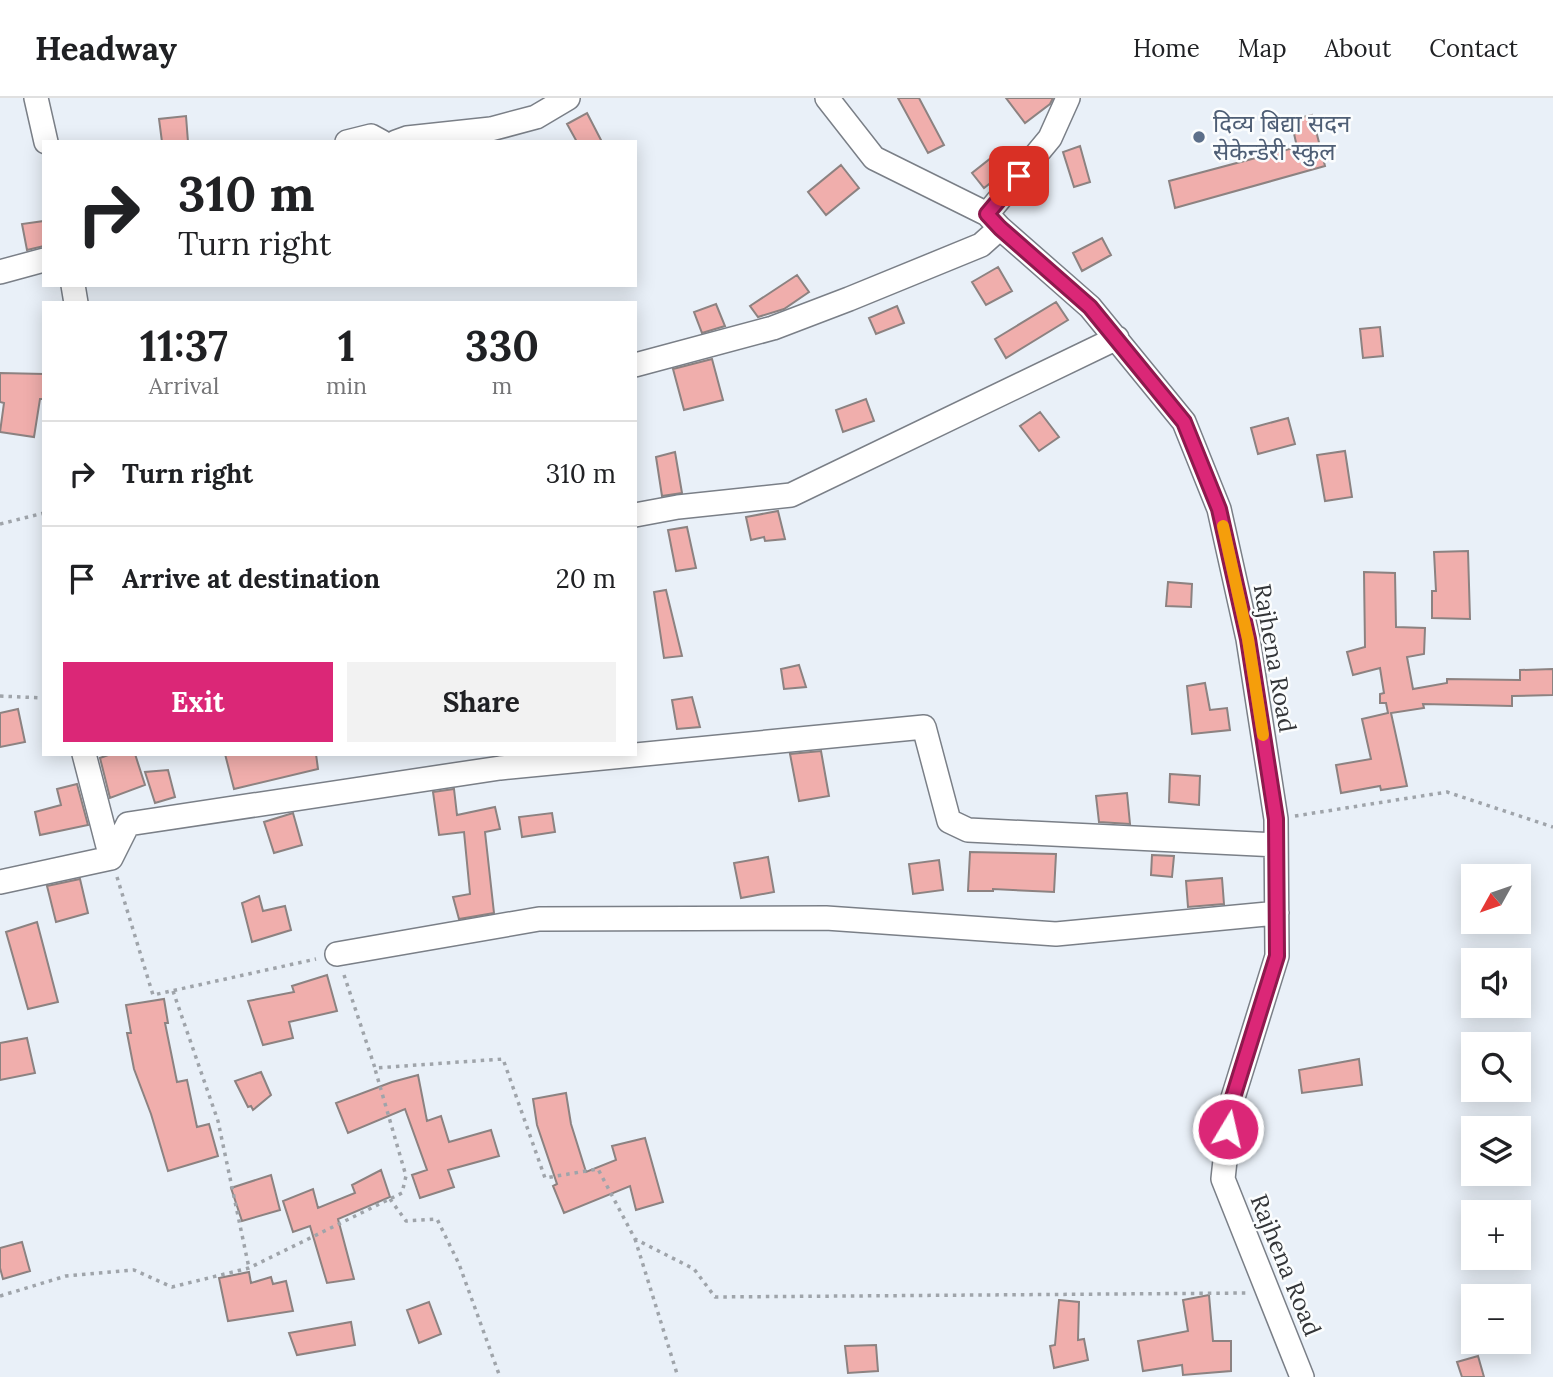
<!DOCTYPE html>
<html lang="en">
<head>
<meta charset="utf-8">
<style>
	body { margin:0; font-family:Lora,"Noto Sans Devanagari",serif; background:#f2f2f2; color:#202124; height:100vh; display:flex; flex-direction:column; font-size:26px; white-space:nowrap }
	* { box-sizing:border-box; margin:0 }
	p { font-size:23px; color:#757577 }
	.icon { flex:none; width:38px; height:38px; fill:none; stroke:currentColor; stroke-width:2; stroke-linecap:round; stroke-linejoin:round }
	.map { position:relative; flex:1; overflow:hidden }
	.panel { position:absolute; left:42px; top:203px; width:595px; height:455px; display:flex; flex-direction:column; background:#fff; border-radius:0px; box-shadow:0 4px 18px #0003 }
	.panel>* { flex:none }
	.hud { position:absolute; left:42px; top:42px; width:595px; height:147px; border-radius:0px; box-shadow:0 4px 18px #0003; background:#fff; color:#202124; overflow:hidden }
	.needle { width:46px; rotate:230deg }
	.buttons { position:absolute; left:1461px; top:766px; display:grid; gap:14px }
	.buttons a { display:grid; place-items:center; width:70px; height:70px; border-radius:0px; background:#fff; box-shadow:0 4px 18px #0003; font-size:35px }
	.pin { position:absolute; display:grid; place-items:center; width:60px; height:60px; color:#fff; margin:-30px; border-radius:14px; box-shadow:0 4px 10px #0006 }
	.me { position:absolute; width:77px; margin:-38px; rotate:9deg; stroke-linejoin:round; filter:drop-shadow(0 0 5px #0008) }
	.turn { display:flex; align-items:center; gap:24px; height:147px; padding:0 21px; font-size:32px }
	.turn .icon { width:91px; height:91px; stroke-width:2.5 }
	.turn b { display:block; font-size:49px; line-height:60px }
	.eta { display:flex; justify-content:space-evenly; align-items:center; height:119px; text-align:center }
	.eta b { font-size:42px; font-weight:700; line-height:49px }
	.button { display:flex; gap:14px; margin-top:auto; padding:14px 21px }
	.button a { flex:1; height:80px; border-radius:0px; background:#db2777; color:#fff; font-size:28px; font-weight:700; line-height:80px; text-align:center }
	.button a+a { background:#f2f2f2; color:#202124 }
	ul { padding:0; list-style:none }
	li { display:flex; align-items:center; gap:21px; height:105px; padding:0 21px; border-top:2px solid #e0e0e0 }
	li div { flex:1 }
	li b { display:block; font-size:26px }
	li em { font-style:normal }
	header { display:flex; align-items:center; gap:42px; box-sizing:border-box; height:98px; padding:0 35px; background:#fff; border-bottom:2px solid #e0e0e0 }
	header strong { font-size:33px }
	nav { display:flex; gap:38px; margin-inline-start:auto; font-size:24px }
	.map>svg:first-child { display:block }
</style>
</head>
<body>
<header>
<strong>Headway</strong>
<nav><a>Home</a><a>Map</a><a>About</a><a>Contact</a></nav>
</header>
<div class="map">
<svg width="1553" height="1279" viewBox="0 0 1553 1279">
	<rect width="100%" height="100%" fill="#e9f0f8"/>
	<!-- building -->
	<path fill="#f0aeac" stroke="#8c8281" stroke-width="2" d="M898,0H919L944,47L928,55Z
		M1006,0H1053L1050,6L1025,25Z
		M587,15L602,44H577L567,26Z
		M1312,17L1325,68L1175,110L1169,83L1297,49L1291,22Z
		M186,18L188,44H162L159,21Z
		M1080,48L1090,84L1074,89L1063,54Z
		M991,60L1003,75L984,90L972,75Z
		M841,67L859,90L826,117L808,94Z
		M44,123V148L27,152L22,126Z
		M1102,140L1111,157L1082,173L1073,155Z
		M998,169L1012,193L986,207L972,184Z
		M797,177L809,194L784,211L758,219L750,208Z
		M1056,204L1068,222L1006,260L995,241Z
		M716,206L725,228L702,235L694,214Z
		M897,208L904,225L876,236L869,220Z
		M1380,229L1383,258L1363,260L1360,231Z
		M712,261L723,302L684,312L673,271Z
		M0,275L44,276V301H40L34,339L0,334L4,305L0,304Z
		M866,301L874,323L843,334L836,312Z
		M1040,314L1059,339L1039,353L1020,328Z
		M1288,320L1295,346L1258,356L1251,330Z
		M1345,353L1352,399L1325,403L1317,357Z
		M675,354L682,395L662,398L656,359Z
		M778,413L785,441L765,443L764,439L751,442L746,419Z
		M687,429L696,470L676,473L668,432Z
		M1468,453L1470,521L1432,520V493H1436L1434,454Z
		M1364,474L1395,475L1396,529L1425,530L1424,556L1407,559L1413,591L1447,585V581L1520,582V572L1553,571V597L1512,598V608L1423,606L1424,610L1391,615L1407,688L1381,692L1380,688L1341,695L1336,667L1371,661L1362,621L1388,615L1386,605H1380V596L1384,595L1380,570L1353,577L1347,554L1365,549Z
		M1168,484L1192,486L1191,509L1166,508Z
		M666,492L682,558L664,560L654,494Z
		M799,567L806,589L784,591L781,571Z
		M1205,585L1210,612L1227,610L1230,632L1192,636L1187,588Z
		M692,599L700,629L677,631L672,602Z
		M18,611L25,644L0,649V615Z
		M821,653L829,698L799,703L790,656Z
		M111,656H135L145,687L110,700L100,660Z
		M225,656H316L318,671L234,691Z
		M168,672L175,699L155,705L145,674Z
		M1170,676L1200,678L1199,707L1169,704Z
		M77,686L88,727L40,737L35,714L61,707L57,691Z
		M454,691L457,717L495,709L500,731L485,734L494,815L459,821L453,799L470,796L464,734L439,737L433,694Z
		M1127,695L1130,726L1099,724L1096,698Z
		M293,715L302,747L274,755L264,724Z
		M552,715L555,734L522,739L519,719Z
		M970,754L1056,756L1054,794L993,791V793H968Z
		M1152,757L1174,758L1172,779L1151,777Z
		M768,759L774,794L741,800L734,765Z
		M939,762L943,792L913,796L909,766Z
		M1222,780L1224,806L1188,809L1186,783Z
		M80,781L88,815L56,824L47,788Z
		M259,798L263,813L285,808L291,832L252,844L242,805Z
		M37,824L58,904L28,911L6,834Z
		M327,877L337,913L289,924L293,940L263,947L248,903L294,894L292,888Z
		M164,901L168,925H165L177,984L187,982L197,1029L209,1026L218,1058L168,1073L151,1016L134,971L127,935H131L126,907Z
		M27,940L35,975L0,982V945Z
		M1359,961L1362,987L1302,995L1299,972Z
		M261,974L271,997L253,1012L251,1008L248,1009L235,983Z
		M418,977L427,1023L441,1018L449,1044L491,1032L499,1058L448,1072L454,1089L420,1100L412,1077L427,1072L405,1011L348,1035L336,1005L392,984Z
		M566,995L571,1026L586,1074L616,1062L612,1048L645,1040L663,1104L636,1112L630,1088L564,1115L553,1088L557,1086L537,1027L533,1001Z
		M381,1072L390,1099L338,1121L354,1181L327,1185L310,1128L293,1134L283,1103L313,1091L318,1110L355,1095L352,1087Z
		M271,1077L280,1112L242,1123L231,1090Z
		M22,1144L30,1173L3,1181L0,1170V1150Z
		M249,1174L251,1185L271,1179L273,1186L286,1183L293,1213L228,1223L219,1180Z
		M1209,1197L1213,1243H1231V1273L1183,1277L1182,1267L1143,1273L1138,1243L1188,1233L1183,1202Z
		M1059,1202L1079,1204L1078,1242L1084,1241L1088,1262L1054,1270L1050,1248L1055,1247Z
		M429,1204L441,1236L419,1245L407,1212Z
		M351,1224L355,1247L297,1257L289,1235Z
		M876,1247L878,1273L848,1275L845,1248Z
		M1478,1258L1484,1279H1462L1457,1264Z"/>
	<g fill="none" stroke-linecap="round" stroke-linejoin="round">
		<defs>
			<path id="minor" d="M36,0L46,44
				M827,0L874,60L987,116L1000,130L1090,209L1184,324L1219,411L1248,541L1276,721L1277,858L1231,1006L1223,1081L1302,1279
				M347,44L371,38L382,44
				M396,44L407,40L491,31L536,19L568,0
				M987,116L1050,40L1068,0
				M0,174L44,162
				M73,187L76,205
				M635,267L773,230L849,201L981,147L1000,130
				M635,417L678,409L791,397L1117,240
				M111,760L128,726L500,670L924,629L949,723L968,732L1276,747
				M0,784L111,760L84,656
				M337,856L539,821L826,820L1056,836L1277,815"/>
		</defs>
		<!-- minor casing -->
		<use href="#minor" stroke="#7a7f87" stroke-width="26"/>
		<!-- path -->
		<path stroke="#9fa4aa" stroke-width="3.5" stroke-dasharray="3.5 5" stroke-linecap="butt" d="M0,426L44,415
			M0,598L44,600
			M1295,718L1447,694L1553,729
			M117,779L153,897L316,861
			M344,877L375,970L503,961L545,1080L598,1071L635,1141L694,1171L715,1199L1246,1195
			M173,893L218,1023L249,1170
			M390,1101L406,1123L437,1121L459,1166L500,1279
			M635,1141L678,1279
			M0,1198L66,1178L134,1172L172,1189L249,1170L402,1095L406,1078L375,971"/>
		<!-- minor -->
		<use href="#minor" stroke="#fff" stroke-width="23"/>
	</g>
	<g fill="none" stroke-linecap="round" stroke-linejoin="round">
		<defs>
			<path id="route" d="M1019,78L987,116L1000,130L1090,209L1184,324L1219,411L1248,541L1276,721L1277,858L1231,1006L1228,1031"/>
		</defs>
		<!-- route casing -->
		<use href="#route" stroke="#8e194d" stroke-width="18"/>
		<!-- route -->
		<use href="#route" stroke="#db2777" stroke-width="12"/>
		<!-- slow -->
		<path stroke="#f59e0b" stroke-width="12" d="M1223,428L1248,541L1263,637"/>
	</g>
	<!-- markers -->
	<circle fill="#5c6f8a" stroke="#fbfdfe" stroke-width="2.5" cx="1199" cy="39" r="7"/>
	<g text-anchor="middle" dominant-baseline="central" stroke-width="5" stroke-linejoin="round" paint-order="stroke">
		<!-- service labels -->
		<g font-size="24" fill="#4e5e75" stroke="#fbfdfe" text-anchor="start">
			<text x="1213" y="25">दिव्य बिद्या सदन<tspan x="1213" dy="28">सेकेन्डेरी स्कुल</tspan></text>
		</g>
		<!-- street labels -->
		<g font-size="24" fill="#333538" stroke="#fbfdfe">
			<text transform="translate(1275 560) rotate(80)">Rajhena Road</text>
			<text transform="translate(1286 1167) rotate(68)">Rajhena Road</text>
		</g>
	</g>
</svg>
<div class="buttons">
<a><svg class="needle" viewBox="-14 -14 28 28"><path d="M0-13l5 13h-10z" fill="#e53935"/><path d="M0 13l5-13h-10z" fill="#757577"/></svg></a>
<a><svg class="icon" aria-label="sound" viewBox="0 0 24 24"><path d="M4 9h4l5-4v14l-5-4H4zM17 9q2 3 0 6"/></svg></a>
<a><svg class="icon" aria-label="search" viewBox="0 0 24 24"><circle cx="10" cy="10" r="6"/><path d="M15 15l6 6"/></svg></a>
<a><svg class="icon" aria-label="layers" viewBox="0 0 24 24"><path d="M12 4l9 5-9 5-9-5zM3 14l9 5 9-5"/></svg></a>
<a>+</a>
<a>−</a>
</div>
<div class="pin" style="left:1019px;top:78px;background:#d93025"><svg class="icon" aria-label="arrive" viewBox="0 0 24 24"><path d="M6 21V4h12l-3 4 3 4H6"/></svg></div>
<svg class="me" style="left:1228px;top:1031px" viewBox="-20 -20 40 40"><circle r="17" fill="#db2777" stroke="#fff" stroke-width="3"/><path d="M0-11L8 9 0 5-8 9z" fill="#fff"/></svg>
<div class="hud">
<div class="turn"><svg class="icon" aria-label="right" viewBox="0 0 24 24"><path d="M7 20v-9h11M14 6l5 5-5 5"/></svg><div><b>310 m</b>Turn right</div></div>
</div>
<section class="panel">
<div class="eta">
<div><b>11:37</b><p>Arrival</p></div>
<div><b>1</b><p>min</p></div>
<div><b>330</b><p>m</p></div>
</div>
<ul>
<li><svg class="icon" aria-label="right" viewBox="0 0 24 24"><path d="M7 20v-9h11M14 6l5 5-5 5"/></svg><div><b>Turn right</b></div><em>310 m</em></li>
<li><svg class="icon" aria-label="arrive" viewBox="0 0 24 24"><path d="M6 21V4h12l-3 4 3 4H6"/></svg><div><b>Arrive at destination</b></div><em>20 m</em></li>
</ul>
<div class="button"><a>Exit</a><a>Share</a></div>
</section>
</div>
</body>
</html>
